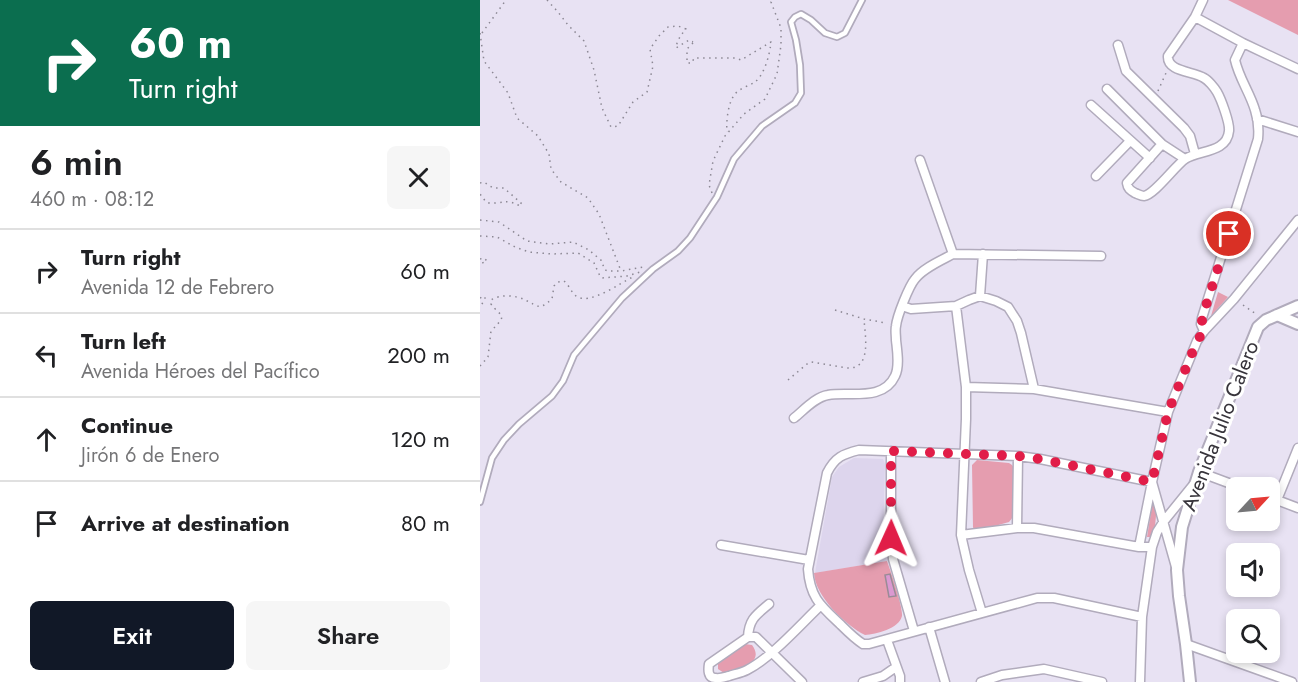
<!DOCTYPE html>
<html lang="en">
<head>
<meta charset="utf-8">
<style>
	body { margin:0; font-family:Jost,sans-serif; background:#f6f6f6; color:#202124; height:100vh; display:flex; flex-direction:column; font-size:22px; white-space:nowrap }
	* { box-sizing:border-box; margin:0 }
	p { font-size:20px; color:#757577 }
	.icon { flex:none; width:33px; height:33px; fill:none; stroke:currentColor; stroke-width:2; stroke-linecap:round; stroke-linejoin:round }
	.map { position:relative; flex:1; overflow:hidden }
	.details { display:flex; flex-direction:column; background:#fff; width:480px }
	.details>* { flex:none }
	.guide { background:#0b6e4f; color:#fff; overflow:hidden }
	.needle { width:39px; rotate:64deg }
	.controls { position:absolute; left:746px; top:477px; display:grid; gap:12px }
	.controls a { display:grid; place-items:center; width:54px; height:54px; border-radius:9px; background:#fff; box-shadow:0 3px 9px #0003; font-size:30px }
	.pin { position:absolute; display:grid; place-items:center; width:51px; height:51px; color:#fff; margin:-26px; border:3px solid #fff; border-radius:50%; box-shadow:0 2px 6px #0007 }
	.me { position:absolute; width:66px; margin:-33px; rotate:1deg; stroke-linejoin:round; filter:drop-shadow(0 0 4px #0008) }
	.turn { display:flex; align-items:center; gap:21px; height:126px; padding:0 30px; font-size:27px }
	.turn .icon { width:78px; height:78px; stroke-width:2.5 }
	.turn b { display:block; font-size:42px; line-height:51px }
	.round { display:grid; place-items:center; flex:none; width:63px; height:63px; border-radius:9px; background:#f6f6f6 }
	.headline { display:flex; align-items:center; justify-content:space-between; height:102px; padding:0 30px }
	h1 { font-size:36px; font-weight:600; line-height:45px }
	.button { display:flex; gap:12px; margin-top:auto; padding:12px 30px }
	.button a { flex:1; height:69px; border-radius:9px; background:#111827; color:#fff; font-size:24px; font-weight:600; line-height:69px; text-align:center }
	.button a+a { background:#f6f6f6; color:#202124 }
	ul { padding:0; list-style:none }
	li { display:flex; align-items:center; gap:18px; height:84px; padding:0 30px; border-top:2px solid #e0e0e0 }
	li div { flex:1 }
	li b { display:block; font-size:22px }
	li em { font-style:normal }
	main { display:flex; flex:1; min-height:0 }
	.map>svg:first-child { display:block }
</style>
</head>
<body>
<main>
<section class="details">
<div class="guide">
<div class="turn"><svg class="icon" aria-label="right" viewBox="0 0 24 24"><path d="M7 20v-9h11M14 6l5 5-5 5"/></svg><div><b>60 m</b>Turn right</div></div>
</div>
<div class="headline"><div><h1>6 min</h1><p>460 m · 08:12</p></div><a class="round"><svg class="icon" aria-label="close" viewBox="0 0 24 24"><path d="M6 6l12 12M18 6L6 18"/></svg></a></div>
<ul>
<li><svg class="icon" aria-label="right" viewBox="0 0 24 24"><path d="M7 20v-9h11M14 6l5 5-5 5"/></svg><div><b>Turn right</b><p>Avenida 12 de Febrero</p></div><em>60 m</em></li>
<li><svg class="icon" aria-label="left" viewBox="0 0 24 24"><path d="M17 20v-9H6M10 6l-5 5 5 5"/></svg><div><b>Turn left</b><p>Avenida Héroes del Pacífico</p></div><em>200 m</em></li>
<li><svg class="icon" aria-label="ahead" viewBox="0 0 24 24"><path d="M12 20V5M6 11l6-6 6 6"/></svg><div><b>Continue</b><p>Jirón 6 de Enero</p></div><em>120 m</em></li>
<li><svg class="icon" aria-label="arrive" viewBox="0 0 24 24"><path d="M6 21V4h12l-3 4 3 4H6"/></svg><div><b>Arrive at destination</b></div><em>80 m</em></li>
</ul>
<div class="button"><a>Exit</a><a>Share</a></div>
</section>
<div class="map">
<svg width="818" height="682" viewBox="0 0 818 682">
	<rect width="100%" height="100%" fill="#e8e2f3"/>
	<!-- built -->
	<path fill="#ddd5ed" d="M374,458L403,459L405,464L403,536L407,561L335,573L352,477L359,467Z"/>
	<!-- green -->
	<path fill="#e59daf" d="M748,0H818V35Z
		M738,292L748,297L731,316Z
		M497,460L529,463L532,465L534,468L533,517L529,522L497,531L494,530L493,527L492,465Z
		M673,500L677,505L674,537H667Z
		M407,561C411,572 423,607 422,616C419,629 396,634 385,635C365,625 335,596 334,573Z
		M265,644L272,645C286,664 257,669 244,673L238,669V664Z"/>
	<!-- building -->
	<path fill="#db99d1" stroke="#9a8b97" stroke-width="1.5" d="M410,574L416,596L409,597L405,575Z"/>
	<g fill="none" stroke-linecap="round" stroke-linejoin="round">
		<defs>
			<path id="service" d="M0,502L12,458L24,440L39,424L72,396L83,381L94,355L142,298L173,269L198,251L210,238L237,197L254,159L282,126L315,103L321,93L320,65L316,40L311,22L315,17L321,14L331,20L345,33L357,37L365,33L382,0"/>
			<path id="minor" d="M715,17L763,43L818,69
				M638,45L646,71L704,128L710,136L715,154
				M627,89L682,144L705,159
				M611,105L670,158
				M777,119L818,132
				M682,144L647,183C648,189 650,190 655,193C658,194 661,196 664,196C674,195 695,166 705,159C719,150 747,153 749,131C750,123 741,99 737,92C734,87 728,80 724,78C713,71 687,72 688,56L715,17L723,0
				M440,160L473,254
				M616,176L650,141
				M500,296L503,254
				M422,306L431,309L476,306L489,300L500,296L516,301L528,307L537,321L541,333L554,389
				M476,306L486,387V419L481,535L489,570L502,613
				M724,331L721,324L722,318L778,139C779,129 778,119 775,110C770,93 759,78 755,60L763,43
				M486,387L554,389L688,412
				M314,418C323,411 335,397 348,395C369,391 403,402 415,376C420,366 417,350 416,340C416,335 415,330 416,326C417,316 429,286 435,279C443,268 462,260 473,254L621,256
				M411,451V538L413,559L434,631
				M719,472L762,488
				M789,497L818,508
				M797,500L818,448
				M537,528L538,456
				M481,535L537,528H554L659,547H672
				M241,545L329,560
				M659,547L672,482L688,412L717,341L724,331L754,299L818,220
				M289,604C276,615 269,619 268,637L229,664C228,670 228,678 235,678C240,679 245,677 249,676C255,674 261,673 267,670C291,658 320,625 340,606
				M662,617L574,598H557L389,644H383C375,639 368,632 361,625C341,606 330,598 328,569L347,473C355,457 363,454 379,450L538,456L560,459L672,482L696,567
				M449,627L465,682
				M268,637H276L322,682
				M407,640L420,676V682
				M706,644L812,682
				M383,682L403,676L416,667
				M501,682L522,675L564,669L622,682
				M660,682L662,617L672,547L677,532L684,521L714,484"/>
			<path id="tertiary" d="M797,315L818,324
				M710,682L706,644L699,596L697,570L702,527L719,472L778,327L786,320L818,306"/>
		</defs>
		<!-- service casing -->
		<use href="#service" stroke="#b1abbc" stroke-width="8"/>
		<!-- minor casing -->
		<use href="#minor" stroke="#b1abbc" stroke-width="11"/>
		<!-- tertiary casing -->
		<use href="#tertiary" stroke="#b1abbc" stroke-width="14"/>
		<!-- path -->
		<path stroke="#8c8894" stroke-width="1.5" stroke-dasharray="1.5 4.5" stroke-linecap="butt" d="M67,0L78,12L88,25L104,41L114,70L122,108L131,127L138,126L153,102L167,92L173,66L170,49L179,36L188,27L198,26L206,29C201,35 197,40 196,48L209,40L213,42
			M0,33L4,61L28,93L37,118L58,136L69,154L71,169L81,182L108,198L119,214L141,271
			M2,33L26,0
			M213,43L207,49V63H212L214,58H255L261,60L291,42C290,53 285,74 275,82C269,86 260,88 255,94C248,102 246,122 247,132
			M678,91L686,73
			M0,183L4,182L13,188H24L42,204L40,206C25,198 23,204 9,203L6,202L0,194
			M232,193L229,185L233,161L245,136L264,114L285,99L297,74L301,45V28L291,2L294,0
			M0,220L19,222L47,241L69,244L93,242L109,250L116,256L122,261L124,269L127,271H141L163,267
			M0,236L17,237L35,247L49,252L72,254L98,253L114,263L120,276L122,278L147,276L160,272
			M0,259L4,258L7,261L0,264
			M0,298L4,296L5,298L0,308
			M763,305L776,314
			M355,310L384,319L406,323
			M0,366L8,357L11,331C29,313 21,318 11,304V300C20,294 36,295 45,300C59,306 58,311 72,299L74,286L78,282L84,281C89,285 91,292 96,296C109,306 140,283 153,277
			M308,380L327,364L331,362L368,368C392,369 385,335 384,319"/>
		<!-- service -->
		<use href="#service" stroke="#fff" stroke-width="4.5"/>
		<!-- minor -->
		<use href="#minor" stroke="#fff" stroke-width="8"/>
		<!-- tertiary -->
		<use href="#tertiary" stroke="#fff" stroke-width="10"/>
	</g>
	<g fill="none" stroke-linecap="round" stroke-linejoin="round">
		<!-- route -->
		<path stroke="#e11d48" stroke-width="10" stroke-dasharray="0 18" d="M411,538V451L538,456L560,459L672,482L688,412L717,341L724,331L722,326V318L749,234"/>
	</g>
	<g text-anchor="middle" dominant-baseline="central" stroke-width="6" stroke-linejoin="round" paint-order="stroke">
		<!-- street labels -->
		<g font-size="21" fill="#37343b" stroke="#fff">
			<text transform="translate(740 426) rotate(-69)">Avenida Julio Calero</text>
		</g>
	</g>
</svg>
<div class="controls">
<a><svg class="needle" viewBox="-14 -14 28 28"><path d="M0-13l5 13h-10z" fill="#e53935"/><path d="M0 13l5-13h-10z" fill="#757577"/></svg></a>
<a><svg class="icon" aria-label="sound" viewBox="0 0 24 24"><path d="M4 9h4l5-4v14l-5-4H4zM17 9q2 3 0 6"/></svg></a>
<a><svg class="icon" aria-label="search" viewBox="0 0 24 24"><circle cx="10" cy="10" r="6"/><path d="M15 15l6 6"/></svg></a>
</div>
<div class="pin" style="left:749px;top:234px;background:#d93025"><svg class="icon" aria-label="arrive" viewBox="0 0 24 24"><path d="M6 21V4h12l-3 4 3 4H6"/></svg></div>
<svg class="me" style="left:411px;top:538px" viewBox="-20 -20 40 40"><path d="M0-17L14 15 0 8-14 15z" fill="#e11d48" stroke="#fff" stroke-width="4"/></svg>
</div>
</main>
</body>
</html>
